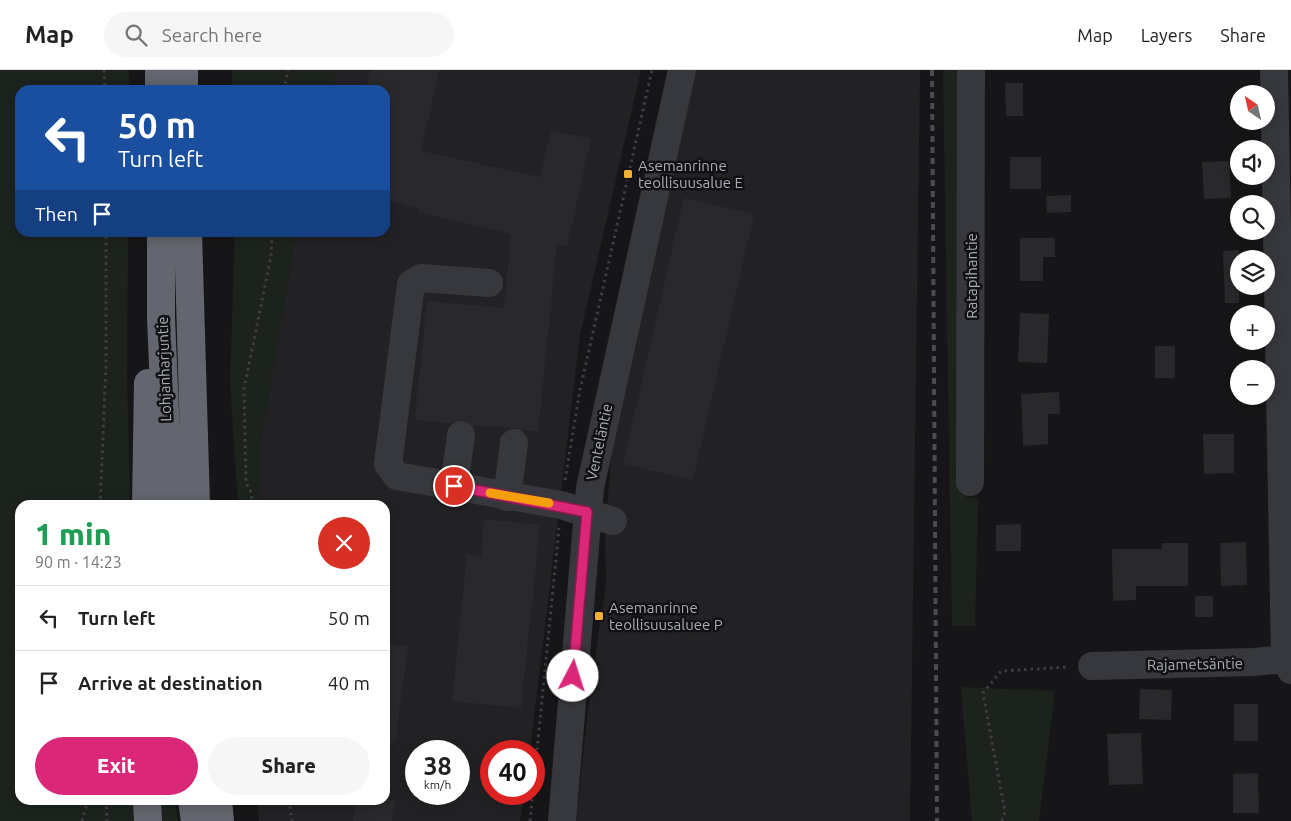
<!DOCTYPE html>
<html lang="en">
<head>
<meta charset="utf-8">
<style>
	body { margin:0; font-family:Ubuntu,sans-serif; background:#f6f6f6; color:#222; height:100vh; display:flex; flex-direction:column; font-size:19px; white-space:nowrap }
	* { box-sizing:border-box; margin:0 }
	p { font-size:16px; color:#767676 }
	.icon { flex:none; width:28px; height:28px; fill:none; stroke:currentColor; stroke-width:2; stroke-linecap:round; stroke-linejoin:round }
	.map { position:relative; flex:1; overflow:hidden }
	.sheet { position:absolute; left:15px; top:430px; width:375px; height:305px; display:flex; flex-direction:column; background:#fff; border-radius:15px; box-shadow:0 2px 12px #0003 }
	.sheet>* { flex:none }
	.hud { position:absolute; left:15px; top:15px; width:375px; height:152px; border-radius:15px; box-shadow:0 2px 12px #0003; background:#1a4fa0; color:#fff; overflow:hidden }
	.needle { width:32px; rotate:326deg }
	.tools { position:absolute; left:1230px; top:15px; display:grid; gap:10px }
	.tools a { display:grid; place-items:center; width:45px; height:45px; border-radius:50%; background:#fff; box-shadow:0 2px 12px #0003; font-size:25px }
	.speed { position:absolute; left:405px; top:670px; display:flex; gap:10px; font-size:25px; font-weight:700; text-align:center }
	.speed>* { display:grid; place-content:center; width:65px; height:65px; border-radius:50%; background:#fff; box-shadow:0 2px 12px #0003; line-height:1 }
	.speed small { font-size:12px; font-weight:400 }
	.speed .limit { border:8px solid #d22; background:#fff; color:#111 }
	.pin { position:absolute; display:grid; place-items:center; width:42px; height:42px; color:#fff; margin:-21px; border:2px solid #fff; border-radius:50%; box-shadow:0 1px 5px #0007 }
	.me { position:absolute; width:55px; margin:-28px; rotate:5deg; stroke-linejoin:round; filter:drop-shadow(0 0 4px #0008) }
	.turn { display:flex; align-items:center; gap:18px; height:105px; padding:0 20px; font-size:22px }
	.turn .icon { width:65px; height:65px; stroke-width:2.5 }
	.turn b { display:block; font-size:35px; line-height:42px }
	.then { display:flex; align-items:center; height:48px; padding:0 20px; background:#0003; gap:10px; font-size:19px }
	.round { display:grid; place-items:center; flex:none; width:52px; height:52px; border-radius:26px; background:#f6f6f6 }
	.head { display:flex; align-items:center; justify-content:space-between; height:85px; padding:0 20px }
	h1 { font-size:30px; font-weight:800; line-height:38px; color:#1e9e55 }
	.primary-button { display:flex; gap:10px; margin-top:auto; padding:10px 20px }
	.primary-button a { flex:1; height:58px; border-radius:30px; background:#db2777; color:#fff; font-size:20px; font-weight:800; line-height:58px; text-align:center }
	.primary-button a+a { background:#f6f6f6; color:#222 }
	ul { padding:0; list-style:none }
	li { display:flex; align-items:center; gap:15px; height:65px; padding:0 20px; border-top:1px solid #e0e0e0 }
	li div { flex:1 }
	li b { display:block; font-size:19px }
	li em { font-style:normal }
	header { display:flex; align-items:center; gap:30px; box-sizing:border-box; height:70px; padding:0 25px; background:#fff; border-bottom:1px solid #e0e0e0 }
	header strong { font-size:24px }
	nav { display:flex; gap:28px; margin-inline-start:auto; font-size:18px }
	.search { width:350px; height:45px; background:#f6f6f6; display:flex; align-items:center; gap:12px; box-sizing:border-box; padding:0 18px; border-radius:28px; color:#767676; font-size:19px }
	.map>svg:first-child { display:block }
</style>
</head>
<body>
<header>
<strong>Map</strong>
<div class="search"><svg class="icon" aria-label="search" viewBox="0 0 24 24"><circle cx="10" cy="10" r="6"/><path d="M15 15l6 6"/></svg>Search here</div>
<nav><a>Map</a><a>Layers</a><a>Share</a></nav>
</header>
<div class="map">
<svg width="1291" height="751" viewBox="0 0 1291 751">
	<rect width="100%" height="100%" fill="#161618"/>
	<!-- built -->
	<path fill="#222225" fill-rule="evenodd" d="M336,0H641L580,265L530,681H491V724H525L520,751H259L257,730H385V435H258L260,374L296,163L385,162V20H331ZM416,681H459V724H416Z
		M693,0H920L910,751H576L590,622L606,514L605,461L612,379Z"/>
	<!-- green -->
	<path fill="#1c231d" d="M0,0H129V20H20V162L128,163L127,304L130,435H20V730H136V751H0Z
		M232,0H336L331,20H232Z
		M943,0H960L961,415L967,428H978L975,556H952Z
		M235,163H296L260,374L258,435H238L230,312Z
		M961,617L1055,621L1039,751H972Z
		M156,730H175L178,751H156Z"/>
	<!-- building -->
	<path fill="#29292c" d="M371,0H439L421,81L540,107L551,60L591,69L567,176L557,174L538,362L516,358L473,356L463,350L451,353L415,350L427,231L504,238L511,164L418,142L419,138L385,130V20H366Z
		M1005,13H1023V46H1006Z
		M1010,87H1041V119H1010Z
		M1229,91L1231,128L1204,129L1202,92Z
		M1071,125V142L1047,143L1046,126Z
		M684,128L754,144L693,410L623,394Z
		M1020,168H1055V187H1043V211H1020Z
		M1239,180V233H1225L1223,181Z
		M1020,243L1049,244L1047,293L1018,292Z
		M1155,276H1175V308H1155Z
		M1059,322L1060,344H1048V374L1023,376L1021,324Z
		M1203,364H1234V403L1204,404Z
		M484,449L540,455L521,638L452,631L467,484L481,486Z
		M1021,454V481H996V455Z
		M1246,472L1247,515L1221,516L1220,473Z
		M1162,473H1188V516H1136V530L1113,531L1112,479H1162Z
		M1195,526H1213V547H1195Z
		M390,574L408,576L395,673L385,672V585L389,586Z
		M1140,619L1172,620L1171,650L1139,649Z
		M1234,634H1258V671H1234Z
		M1141,663L1143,714L1109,715L1107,664Z
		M1258,703L1259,743H1233V704Z
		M356,730H395L392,751H353Z"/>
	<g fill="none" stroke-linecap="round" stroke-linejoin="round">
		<!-- path -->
		<path stroke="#3d3f44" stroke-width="3" stroke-dasharray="2.5 4" stroke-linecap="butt" d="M104,0L105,20
			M284,20L288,0
			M565,410L580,320L652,0
			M100,435L106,296V162
			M251,435L252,424L246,413L244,319L271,186L272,162
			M106,730L107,751
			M289,730L292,751
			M82,751L88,730
			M530,751L559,458
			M1002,751L1005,742L983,623L1001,601L1069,597"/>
		<!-- minor -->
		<path stroke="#37383d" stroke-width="28" d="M1274,0L1285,589
			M489,213L421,208L411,214L388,394L397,406L561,435L613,451
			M970,412L971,0
			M454,416L461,365
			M507,427L514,373
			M1092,596L1254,592L1285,589L1291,600
			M562,751L590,418L682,0"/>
		<!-- highway -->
		<path stroke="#63666e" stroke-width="28" d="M159,0V20
			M184,0V20
			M161,162V248L169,435
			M188,162L196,435
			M146,435L148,313
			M147,730L148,751
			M192,730L195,751
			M218,730L220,751"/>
		<!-- rail -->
		<path stroke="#4a4c52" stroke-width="4" stroke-dasharray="6 5" stroke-linecap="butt" d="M932,0L937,751"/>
	</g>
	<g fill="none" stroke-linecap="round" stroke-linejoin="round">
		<defs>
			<path id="route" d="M454,416L587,442L573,606"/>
		</defs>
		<!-- route casing -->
		<use href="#route" stroke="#8e194d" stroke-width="12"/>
		<!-- route -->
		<use href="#route" stroke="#db2777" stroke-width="9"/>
		<!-- slow -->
		<path stroke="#f59e0b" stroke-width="9" d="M490,423L549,433"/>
	</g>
	<!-- markers -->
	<g fill="#f2b134" stroke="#111113" stroke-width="2">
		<rect x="623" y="99" width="10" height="10" rx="2.5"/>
		<rect x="594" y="541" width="10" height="10" rx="2.5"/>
	</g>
	<g text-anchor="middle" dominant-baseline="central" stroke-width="5" stroke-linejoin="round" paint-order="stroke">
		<!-- poi labels -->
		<g font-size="15" fill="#a8adb8" stroke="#111113" text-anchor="start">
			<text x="638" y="95">Asemanrinne<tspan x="638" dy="17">teollisuusalue E</tspan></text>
			<text x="609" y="537">Asemanrinne<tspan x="609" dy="17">teollisuusaluee P</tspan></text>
		</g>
		<!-- street labels -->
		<g font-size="15" fill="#a8adb8" stroke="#111113">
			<text transform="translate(971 206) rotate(-90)">Ratapihantie</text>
			<text transform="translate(164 299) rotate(-92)">Lohjanharjuntie</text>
			<text transform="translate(599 372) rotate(-78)">Venteläntie</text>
			<text transform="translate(1195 594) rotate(-1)">Rajametsäntie</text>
		</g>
	</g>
</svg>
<div class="tools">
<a><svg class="needle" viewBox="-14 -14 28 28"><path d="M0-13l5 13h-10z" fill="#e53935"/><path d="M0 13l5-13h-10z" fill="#767676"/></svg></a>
<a><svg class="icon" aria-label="sound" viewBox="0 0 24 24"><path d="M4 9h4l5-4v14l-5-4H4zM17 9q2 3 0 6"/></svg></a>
<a><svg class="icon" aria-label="search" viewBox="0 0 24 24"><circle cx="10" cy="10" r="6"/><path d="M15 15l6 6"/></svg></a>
<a><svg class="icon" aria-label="layers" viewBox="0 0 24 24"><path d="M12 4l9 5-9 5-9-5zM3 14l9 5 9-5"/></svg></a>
<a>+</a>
<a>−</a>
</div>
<div class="speed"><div>38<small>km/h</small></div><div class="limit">40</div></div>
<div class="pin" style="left:454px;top:416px;background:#d93025"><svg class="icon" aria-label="arrive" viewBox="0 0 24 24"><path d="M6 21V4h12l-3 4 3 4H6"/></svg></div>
<svg class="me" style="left:573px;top:606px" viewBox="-20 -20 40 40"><circle r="19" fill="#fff"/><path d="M0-13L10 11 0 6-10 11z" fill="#db2777"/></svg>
<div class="hud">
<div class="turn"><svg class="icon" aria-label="left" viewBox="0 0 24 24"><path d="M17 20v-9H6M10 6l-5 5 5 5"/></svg><div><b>50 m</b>Turn left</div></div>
<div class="then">Then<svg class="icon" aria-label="arrive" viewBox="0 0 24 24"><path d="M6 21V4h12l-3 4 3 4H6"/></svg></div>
</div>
<section class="sheet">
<div class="head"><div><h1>1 min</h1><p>90 m · 14:23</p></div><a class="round" style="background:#d93025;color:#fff"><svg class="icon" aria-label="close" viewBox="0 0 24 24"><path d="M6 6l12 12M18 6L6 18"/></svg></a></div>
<ul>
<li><svg class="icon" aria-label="left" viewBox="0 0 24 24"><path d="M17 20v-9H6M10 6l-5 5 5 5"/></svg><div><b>Turn left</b></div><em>50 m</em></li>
<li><svg class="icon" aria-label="arrive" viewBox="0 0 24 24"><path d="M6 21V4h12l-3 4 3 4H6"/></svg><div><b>Arrive at destination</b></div><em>40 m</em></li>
</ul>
<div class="primary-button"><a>Exit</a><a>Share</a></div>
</section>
</div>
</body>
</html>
